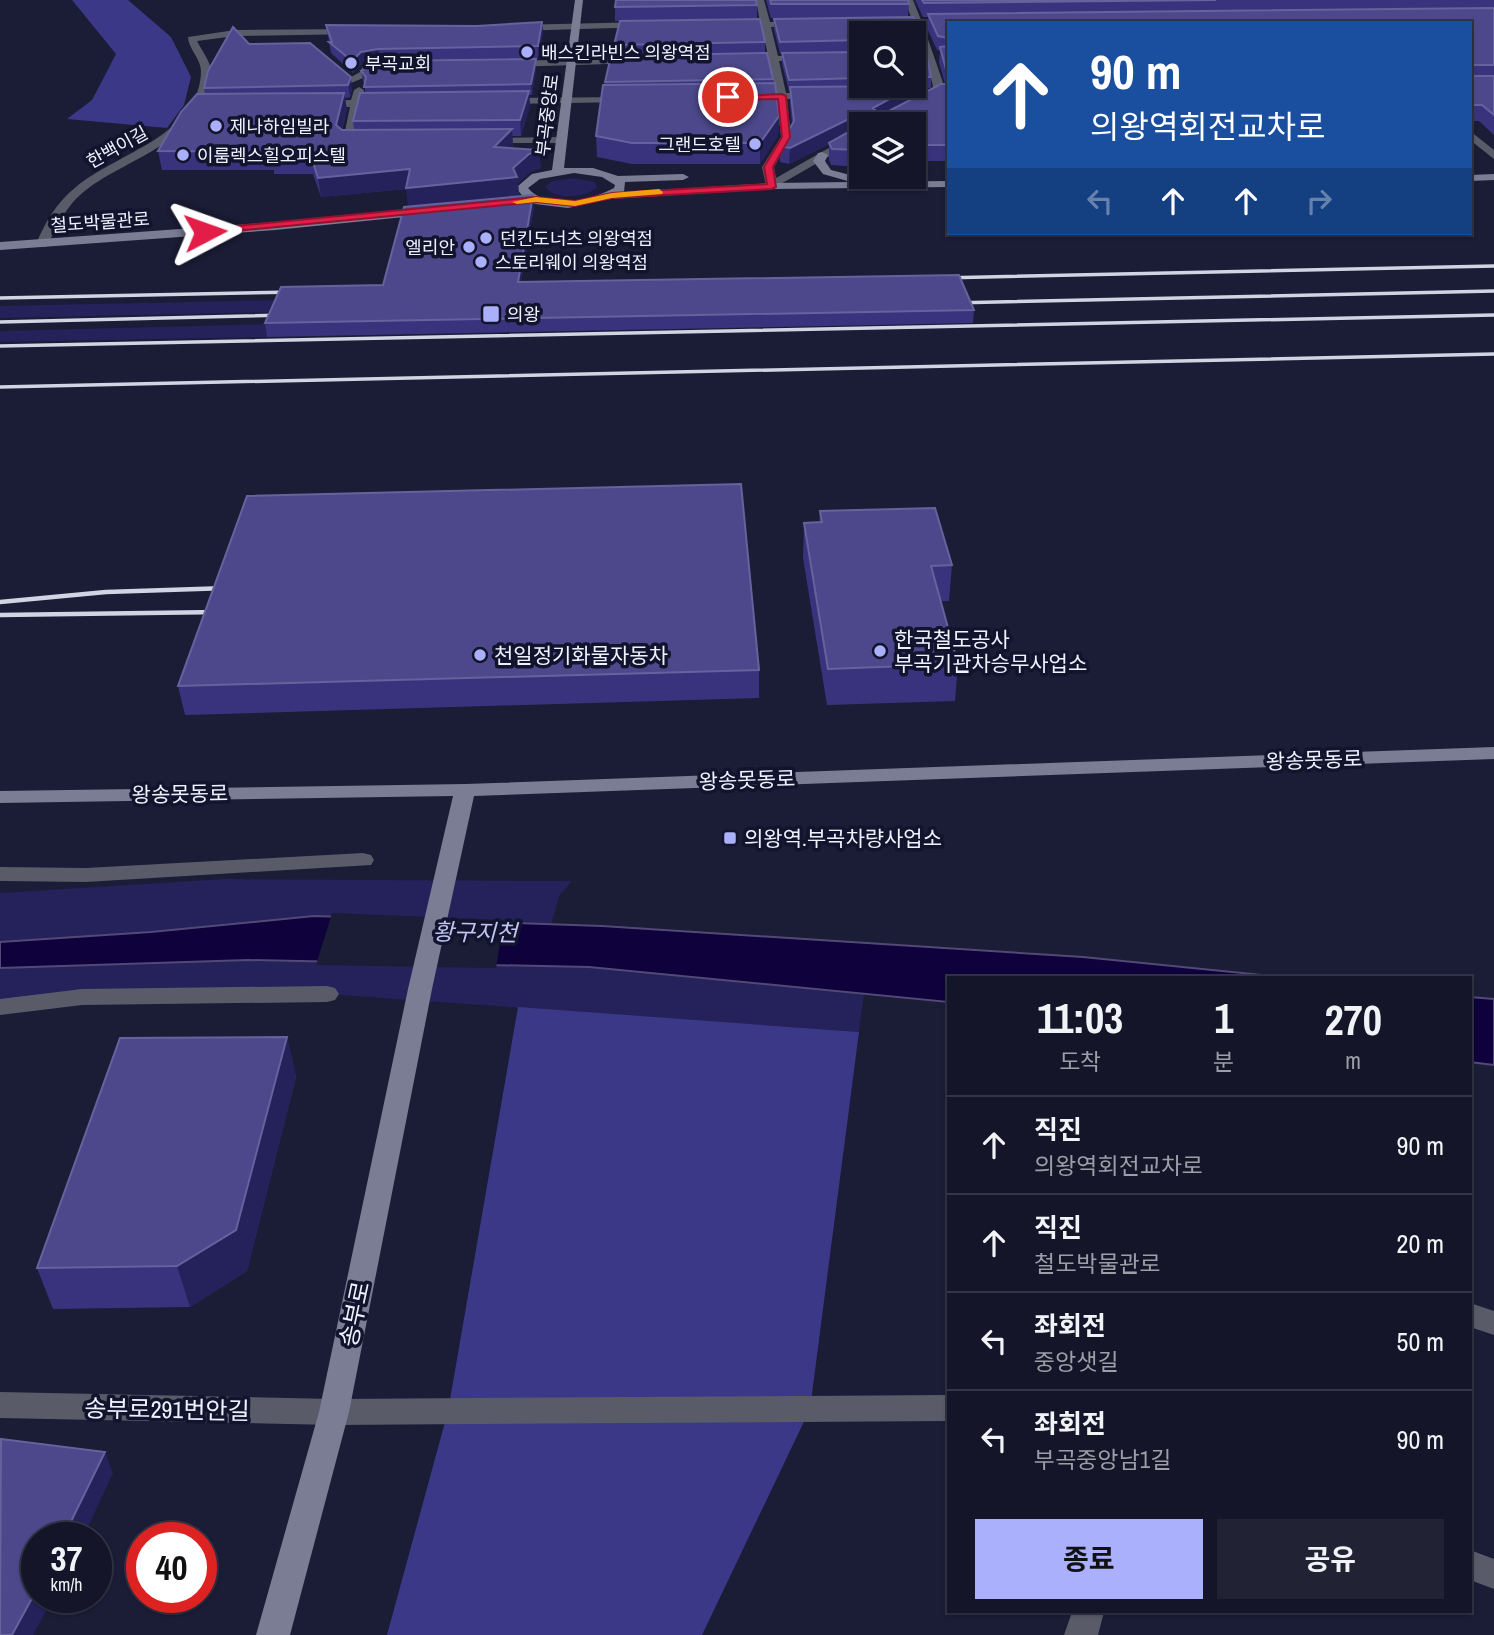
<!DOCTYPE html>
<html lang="ko">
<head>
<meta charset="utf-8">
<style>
	body { margin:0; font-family:"Archivo Narrow","Noto Sans KR",sans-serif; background:#212234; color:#f1f3f6; height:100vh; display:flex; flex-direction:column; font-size:26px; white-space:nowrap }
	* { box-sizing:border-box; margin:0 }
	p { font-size:23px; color:#9d9fa8 }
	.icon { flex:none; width:38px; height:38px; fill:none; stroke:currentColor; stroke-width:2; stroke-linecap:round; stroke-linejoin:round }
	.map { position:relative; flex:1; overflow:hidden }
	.details { position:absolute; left:947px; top:976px; width:525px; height:637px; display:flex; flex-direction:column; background:#141528; border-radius:0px; box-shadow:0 2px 5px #0004,0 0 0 2px #333445 }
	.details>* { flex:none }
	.top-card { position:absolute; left:947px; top:21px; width:525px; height:214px; border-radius:0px; box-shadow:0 2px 5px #0004,0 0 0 2px #333445; background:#1a4fa0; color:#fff; overflow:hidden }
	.controls { position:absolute; left:849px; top:21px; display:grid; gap:14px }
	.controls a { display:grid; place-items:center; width:77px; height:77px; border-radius:0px; background:#141528; box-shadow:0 2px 5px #0004,0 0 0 2px #333445; font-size:35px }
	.speed { position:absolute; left:21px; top:1522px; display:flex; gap:14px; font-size:35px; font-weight:700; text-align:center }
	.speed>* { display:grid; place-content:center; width:91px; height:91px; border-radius:50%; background:#141528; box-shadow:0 2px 5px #0004,0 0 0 2px #333445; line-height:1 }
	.speed small { font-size:18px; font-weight:400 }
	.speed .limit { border:10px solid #d22; background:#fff; color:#111 }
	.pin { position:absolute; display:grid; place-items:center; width:60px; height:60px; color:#fff; margin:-30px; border:4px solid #fff; border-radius:50%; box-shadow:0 2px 7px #0007 }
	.me { position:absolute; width:77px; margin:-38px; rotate:86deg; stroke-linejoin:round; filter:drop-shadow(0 0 5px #0008) }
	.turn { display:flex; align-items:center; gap:24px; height:147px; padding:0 28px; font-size:32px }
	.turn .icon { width:91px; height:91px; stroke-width:2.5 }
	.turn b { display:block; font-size:49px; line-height:60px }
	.lanes { display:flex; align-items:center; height:66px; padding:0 28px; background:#0003; justify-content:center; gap:35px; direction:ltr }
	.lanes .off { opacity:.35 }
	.eta { display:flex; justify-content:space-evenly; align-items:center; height:119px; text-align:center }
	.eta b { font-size:42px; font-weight:700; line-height:49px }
	.action { display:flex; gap:14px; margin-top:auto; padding:14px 28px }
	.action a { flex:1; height:80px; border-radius:0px; background:#aab0fb; color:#111; font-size:28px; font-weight:700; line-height:80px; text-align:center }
	.action a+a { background:#212234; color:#f1f3f6 }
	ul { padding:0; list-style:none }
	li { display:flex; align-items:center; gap:21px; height:98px; padding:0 28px; border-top:2px solid #333445 }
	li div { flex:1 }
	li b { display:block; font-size:26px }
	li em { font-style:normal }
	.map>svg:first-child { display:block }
</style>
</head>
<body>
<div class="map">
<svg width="1494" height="1635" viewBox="0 0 1494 1635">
	<rect width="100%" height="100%" fill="#1b1c36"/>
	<!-- green -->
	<path fill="#24215b" d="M573,178L595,182L597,188C583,198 556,201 545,187L552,181Z
		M283,300L278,312L0,318V306Z
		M273,324L267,337L0,342V331Z
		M224,879L572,881L559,896L551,925L314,916L151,932L0,942V893Z
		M248,960L589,967L864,994L859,1032L327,994L0,1006V968Z"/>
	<!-- forest -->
	<path fill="#3b3888" d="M72,0H128L171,37L191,77L184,105L167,128L67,119L92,100L116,54Z
		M518,1007L859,1032L810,1409L702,1635H387L448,1411Z"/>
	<!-- water -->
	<path fill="#0e013c" stroke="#524976" stroke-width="2" d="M314,916L602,926L1083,957L1292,978H948V1002L589,967L248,960L0,968V942L151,932Z
		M1470,997L1494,999V1065L1470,1062Z"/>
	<!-- pier -->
	<path fill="#1b1c36" d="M332,913L504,920L496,968L316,965Z"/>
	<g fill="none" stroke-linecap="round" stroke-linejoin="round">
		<!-- street -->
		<path fill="#5a5b69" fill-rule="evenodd" d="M756,0H764L770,22L800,21L805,24L800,27H771L778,56L861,54V60L779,61L786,93H817L822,96L817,99H787L791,137L774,167L776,178L857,132L861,131V138L772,189L766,186L762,167L781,137L777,100H748L743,97L748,94H776L769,61L741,62L736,59L741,56H768L762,27L734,28L729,25L734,22H760Z
			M905,0H913L921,20L954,19L959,22L923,25L948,97L888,98L883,95L888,92L934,91L926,56L914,25L888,26L883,23L888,20H912Z
			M646,22L649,23V27L514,31L509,28L514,25Z
			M356,29L361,32L359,34L235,36L197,41C201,49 210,61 211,70C211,74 209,81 208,86C196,143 126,159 86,190C65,206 59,225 46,247H38L36,244C46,221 56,203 76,187C116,153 200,136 201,71C201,59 188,48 188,37L235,30Z
			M638,58L643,61L641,63L510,67L505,64L510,61Z
			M397,63L400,64V68L370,71L368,76L351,83L346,80L360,72L363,66Z
			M359,87L364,90L362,100H387L392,103L387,106H360L352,140L365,143L360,146L342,145L350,107H318L313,104L318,101L351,100L354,90Z
			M632,97L633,99L628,102L503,104L498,101L503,98Z
			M1470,131L1494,150V159L1470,140Z
			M486,138L561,137L566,140L561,143H482L481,141Z
			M363,853L371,855L374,860L371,865L86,882L0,881V867L86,868Z
			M327,986L335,988L339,994L335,1000L327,1002L82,1005L0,1015V999L82,989Z
			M1470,1303L1494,1311V1335L1470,1327Z
			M0,1392L334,1399L948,1395V1421L334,1425L0,1418Z
			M1470,1550L1494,1559V1589L1470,1580Z
			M1072,1612H1104L1098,1635H1064Z"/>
		<!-- secondary -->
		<path fill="#7a7d93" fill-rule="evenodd" d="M575,0H583L564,168H593L618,176L683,174L689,177L683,180L625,182L624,192L772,183L851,182L823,174L813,161L818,153L822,152L828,155L825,161L831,170L858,177L857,182L948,181V187L772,189L610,199L568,208L535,204L525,199L516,188L518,186L532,174L552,170ZM574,173L602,177L615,185L614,188C592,200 547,211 528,188L540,179Z
			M1494,174V180L1470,181V175Z
			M430,207L436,211L434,214L275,230L0,250V242L275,222Z
			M1494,747V759L474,796L432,989L349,1412L290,1635H256L319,1412L408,989L453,796L0,803V791L465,784Z"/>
		<!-- rail-far1 -->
		<path stroke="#d2d4e4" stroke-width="3.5" d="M941,278L1494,266
			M0,298L297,292
			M952,303L1494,291
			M0,322L287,315
			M0,346L1494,315
			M0,387L1494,354"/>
		<!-- rail -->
		<path stroke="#d2d4e4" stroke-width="4.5" d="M0,602L106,592L228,588
			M0,615L220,612"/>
	</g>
	<!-- wall -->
	<path fill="#39337d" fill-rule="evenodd" d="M766,0H908L909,4L908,17L931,77V88L915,89L914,98L945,84L939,62L940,51L937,50L927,28L928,17H923L915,0H1494V135L1479,121H1470V23H948V161H914V124H861V167L831,165L829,160V144L789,164L780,162V146L792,124L790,103V91H789L782,64V53H780L774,30V19L872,18H771ZM861,33H914V86H861Z
		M757,5V18L615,21V7Z
		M542,22L543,33L538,58L379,60L363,63L353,73L331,53L326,25L477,26Z
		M765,42V53L773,79L779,116L778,136L760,164H632L597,157L596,136L605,82L614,56V45Z
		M310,43L352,89L350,97L345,98L347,110L342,130H354L353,121L365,93V84L363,81L361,71L536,59V69L532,95H529L530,106L521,136H512L513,146L511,148L541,168L530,172L518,183L519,196L406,189L321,197L313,174H274V170H162L158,151L205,94L204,88L249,44Z
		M534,207L521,282L974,310L973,323L267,337L265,323L383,285Z
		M820,511L952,565L949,601H941L958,664L955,701L827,705L803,558L804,523L819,522Z
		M759,670V698L185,715L178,686Z
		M287,1037L296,1077L247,1271L190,1307L53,1309L37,1268Z"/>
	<!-- shaded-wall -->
	<path fill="#25215b" d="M542,22L543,33L538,58V46Z
		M914,40H922L921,50L914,51Z
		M378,49L379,60L363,63L353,73L352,61L361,52Z
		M536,59V69L532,95L531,84Z
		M351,77L352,89L350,97L348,85Z
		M915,84L914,100L872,123L873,108Z
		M529,91L530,106L521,136L520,120Z
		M344,93L347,110L338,142L336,125Z
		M861,113L860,128L789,164L790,148Z
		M779,116L778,136L760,164V143Z
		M512,129L513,146L496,165L494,147Z
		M539,150L541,168L530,172L518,183L519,196L408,207L406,189L321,197L318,178L410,169L513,168L529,154Z
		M533,195L534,207L519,296L518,282Z
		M287,1037L296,1077L247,1271L190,1307L177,1266Z
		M105,1452L113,1473L83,1538H63Z
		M37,1589V1598H53L33,1635H12Z"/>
	<!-- building -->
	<path fill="#4c488b" stroke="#66629d" stroke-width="2" d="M616,0H756L757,5L615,7Z
		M770,0H908L909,4H771Z
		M922,0H1216L924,3Z
		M1494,8V65H1474L1471,68L1472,76H1494V115L1482,105H1470V23H948V38L938,36L928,14Z
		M913,17L922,40H914V33H861V40L780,42L774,19Z
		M760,19L765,42L614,45L620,21Z
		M542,22L538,46L378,49L361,52L352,61L329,42H332L326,25L477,26Z
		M233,27L249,44L310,43L351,77L348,85L204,88L208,71Z
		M948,46V74L947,73L940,47Z
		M914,48L926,51L931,77H914Z
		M861,52V78L789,80L782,53Z
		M767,53L773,79L605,82L611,56Z
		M536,59L531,84L364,87L366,77L361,71L368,68L371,62L378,61Z
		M775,83L779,116L760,143H632L596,136L603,85Z
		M941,84H948V145H914V124H863L864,115L861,113L790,148L780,146L794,121L790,87L913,86L873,108L876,111H889Z
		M529,91L520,120L353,121L360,93Z
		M344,93L336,125L342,130L512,129L494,147L539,150L529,154L513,168L517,177L406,188L410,169L318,178L311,156L271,155L274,152L158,151L181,112L197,94Z
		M861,125V150L832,149L829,143Z
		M533,195L518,282L959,275L974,310L265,323L281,287L383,285L404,207Z
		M741,484L759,670L178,686L247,496Z
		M935,508L952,565L931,566L958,664L828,669L804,523L822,522L820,511Z
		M287,1037L236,1230L177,1266L37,1268L120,1038Z
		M1,1439L105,1452L63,1538H37V1589L12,1635H0Z"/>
	<!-- route -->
	<path fill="#e11d48" stroke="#92132f" stroke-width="2" d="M782,94L786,96L790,137L773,167L776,187L772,189L612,198L575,206L536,202L205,234L201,232L205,229L536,197L575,201L612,193L767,184L764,167L782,137L778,99L728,100L724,97Z"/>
	<!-- slow -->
	<path fill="#f59e0b" d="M659,189L663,192L662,194L612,198L575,206L536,202L517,204L512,202L536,197L575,201L612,193Z"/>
	<!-- markers -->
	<g fill="#aab0fb" stroke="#12132c" stroke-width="2.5">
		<circle cx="527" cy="52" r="7"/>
		<circle cx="351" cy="63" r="7"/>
		<circle cx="216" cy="126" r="7"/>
		<circle cx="755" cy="144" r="7"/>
		<circle cx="183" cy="155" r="7"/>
		<circle cx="486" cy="238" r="7"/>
		<circle cx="469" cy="247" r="7"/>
		<circle cx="481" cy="262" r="7"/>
		<rect x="482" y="305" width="18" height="18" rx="3.5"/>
		<circle cx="880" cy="651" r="7"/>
		<circle cx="480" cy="655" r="7"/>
		<rect x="723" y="831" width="14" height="14" rx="3.5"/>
	</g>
	<g text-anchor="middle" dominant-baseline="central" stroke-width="7" stroke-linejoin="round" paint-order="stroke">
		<!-- far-poi labels -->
		<g font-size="18" fill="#eff1ff" stroke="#12132c" text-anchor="start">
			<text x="541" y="52">배스킨라빈스 의왕역점</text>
			<text x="365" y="63">부곡교회</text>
			<text x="230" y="126">제나하임빌라</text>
			<text x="741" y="144" text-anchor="end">그랜드호텔</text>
			<text x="197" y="155">이룸렉스힐오피스텔</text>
			<text x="500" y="238">던킨도너츠 의왕역점</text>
			<text x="455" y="247" text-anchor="end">엘리안</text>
			<text x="495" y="262">스토리웨이 의왕역점</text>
			<text x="507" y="314">의왕</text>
		</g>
		<!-- far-street labels -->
		<g font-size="18" fill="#eff1ff" stroke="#12132c">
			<text transform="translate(547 115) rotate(-83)">부곡중앙로</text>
			<text transform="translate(117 147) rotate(-29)">한백이길</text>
			<text transform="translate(100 222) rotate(-4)">철도박물관로</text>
		</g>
		<!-- poi labels -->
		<g font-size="21" fill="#eff1ff" stroke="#12132c" text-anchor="start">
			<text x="894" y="639">한국철도공사<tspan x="894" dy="24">부곡기관차승무사업소</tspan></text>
			<text x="494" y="655">천일정기화물자동차</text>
			<text x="744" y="838">의왕역.부곡차량사업소</text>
		</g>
		<!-- street labels -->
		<g font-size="21" fill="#eff1ff" stroke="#12132c">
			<text transform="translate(1314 760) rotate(-2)">왕송못동로</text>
			<text transform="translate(747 780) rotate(-2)">왕송못동로</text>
			<text transform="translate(180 794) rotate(-1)">왕송못동로</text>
		</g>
		<!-- water labels -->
		<g font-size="23" font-style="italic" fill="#bfc4f1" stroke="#12132c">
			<text transform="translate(475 932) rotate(1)">황구지천</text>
		</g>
		<!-- near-street labels -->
		<g font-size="24" fill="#eff1ff" stroke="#12132c">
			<text transform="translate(354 1314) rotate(-78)">송부로</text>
			<text transform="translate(167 1409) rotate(1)">송부로291번안길</text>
		</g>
	</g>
</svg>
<div class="controls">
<a><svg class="icon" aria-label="search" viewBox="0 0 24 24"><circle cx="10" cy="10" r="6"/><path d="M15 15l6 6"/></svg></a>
<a><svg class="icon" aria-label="layers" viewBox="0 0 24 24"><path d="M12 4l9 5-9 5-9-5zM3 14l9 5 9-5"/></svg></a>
</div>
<div class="speed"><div>37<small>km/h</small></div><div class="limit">40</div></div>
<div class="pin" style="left:728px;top:97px;background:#d93025"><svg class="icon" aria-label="arrive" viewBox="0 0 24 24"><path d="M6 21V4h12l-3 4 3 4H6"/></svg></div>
<svg class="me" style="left:205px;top:232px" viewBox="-20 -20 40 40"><path d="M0-17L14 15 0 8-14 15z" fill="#e11d48" stroke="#fff" stroke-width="4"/></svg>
<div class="top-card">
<div class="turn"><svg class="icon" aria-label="ahead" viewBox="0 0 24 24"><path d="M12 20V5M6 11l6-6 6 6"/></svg><div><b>90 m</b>의왕역회전교차로</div></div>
<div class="lanes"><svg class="icon off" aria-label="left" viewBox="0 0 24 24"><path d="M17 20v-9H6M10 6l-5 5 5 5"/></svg><svg class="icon" aria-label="ahead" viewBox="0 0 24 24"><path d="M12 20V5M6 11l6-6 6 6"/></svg><svg class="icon" aria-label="ahead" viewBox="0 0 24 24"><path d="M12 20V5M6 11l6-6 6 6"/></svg><svg class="icon off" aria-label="right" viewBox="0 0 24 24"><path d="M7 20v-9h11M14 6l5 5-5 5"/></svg></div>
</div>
<section class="details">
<div class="eta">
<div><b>11:03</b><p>도착</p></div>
<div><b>1</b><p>분</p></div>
<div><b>270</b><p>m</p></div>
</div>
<ul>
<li><svg class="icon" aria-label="ahead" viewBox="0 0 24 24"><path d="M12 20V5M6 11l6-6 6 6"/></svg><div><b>직진</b><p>의왕역회전교차로</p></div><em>90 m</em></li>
<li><svg class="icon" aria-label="ahead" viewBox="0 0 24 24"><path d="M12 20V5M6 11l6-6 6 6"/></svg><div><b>직진</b><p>철도박물관로</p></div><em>20 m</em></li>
<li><svg class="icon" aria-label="left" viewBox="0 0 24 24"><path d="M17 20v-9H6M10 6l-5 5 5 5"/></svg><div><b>좌회전</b><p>중앙샛길</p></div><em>50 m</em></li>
<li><svg class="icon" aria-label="left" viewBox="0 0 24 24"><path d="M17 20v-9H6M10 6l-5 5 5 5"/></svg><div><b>좌회전</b><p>부곡중앙남1길</p></div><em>90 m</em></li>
</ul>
<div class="action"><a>종료</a><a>공유</a></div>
</section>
</div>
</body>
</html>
